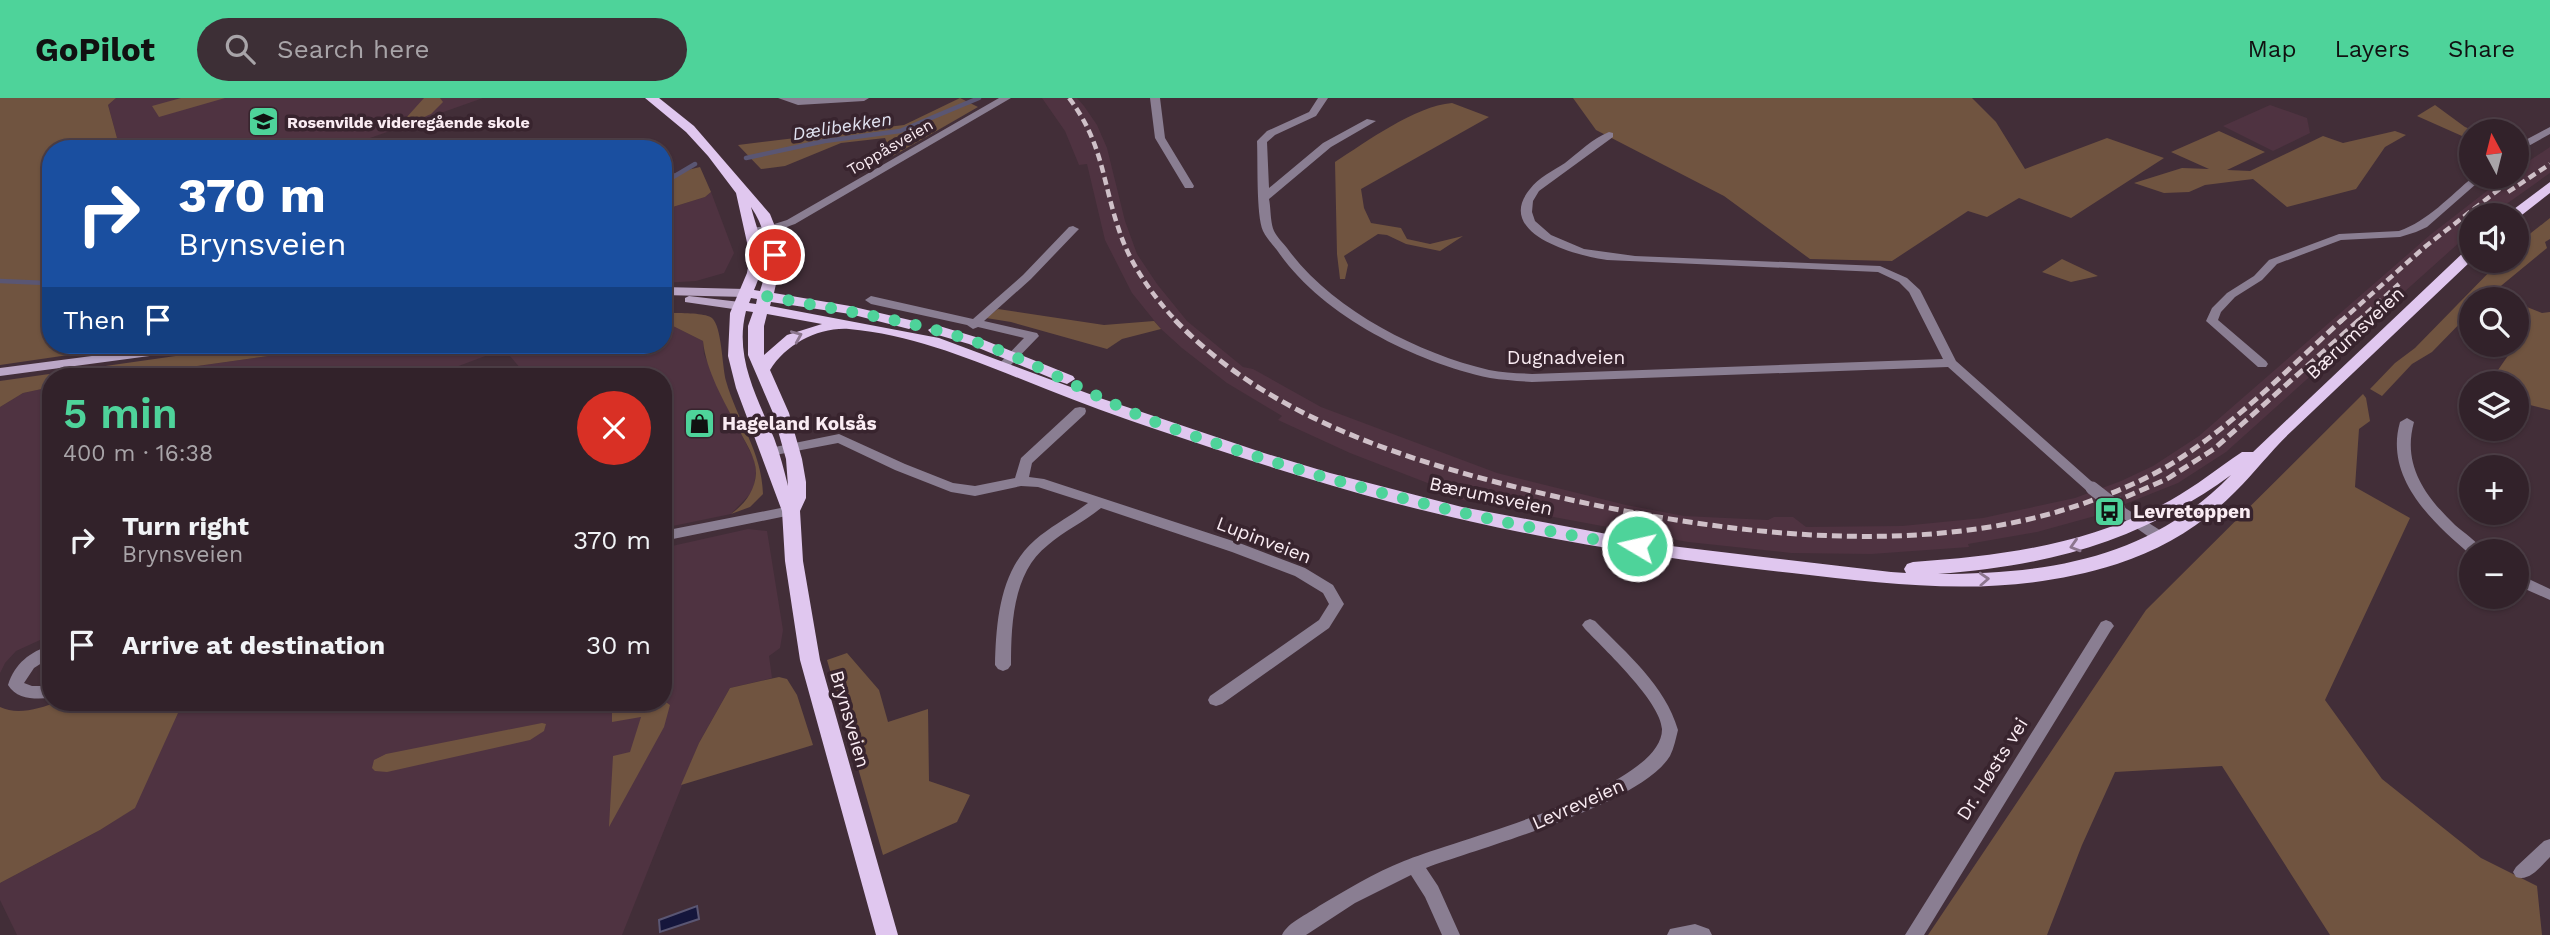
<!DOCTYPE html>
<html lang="en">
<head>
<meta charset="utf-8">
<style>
	body { margin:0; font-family:"Work Sans",sans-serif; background:#3d2f36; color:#f1f3f6; height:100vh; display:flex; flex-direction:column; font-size:26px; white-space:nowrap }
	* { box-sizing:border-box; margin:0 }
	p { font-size:23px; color:#a8a4a8 }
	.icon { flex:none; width:38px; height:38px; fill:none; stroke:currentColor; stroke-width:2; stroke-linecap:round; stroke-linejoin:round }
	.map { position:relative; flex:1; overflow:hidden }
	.panel { position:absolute; left:42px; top:270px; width:630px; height:343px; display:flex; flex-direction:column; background:#32222a; border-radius:28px; box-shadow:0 2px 5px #0004,0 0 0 2px #4d3f47 }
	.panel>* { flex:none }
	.guide { position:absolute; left:42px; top:42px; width:630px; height:214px; border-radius:28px; box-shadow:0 2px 5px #0004,0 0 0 2px #4d3f47; background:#1a4fa0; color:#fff; overflow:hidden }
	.needle { width:46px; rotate:353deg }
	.buttons { position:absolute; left:2459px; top:21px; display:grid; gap:14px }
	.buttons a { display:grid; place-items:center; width:70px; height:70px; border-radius:50%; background:#32222a; box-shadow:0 2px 5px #0004,0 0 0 2px #4d3f47; font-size:35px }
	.pin { position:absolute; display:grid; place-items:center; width:60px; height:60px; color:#fff; margin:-30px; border:4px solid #fff; border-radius:50%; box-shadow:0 2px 7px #0007 }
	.me { position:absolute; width:77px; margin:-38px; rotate:279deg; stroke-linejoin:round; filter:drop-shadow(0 0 5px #0008) }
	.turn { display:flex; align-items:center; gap:24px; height:147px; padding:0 21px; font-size:32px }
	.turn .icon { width:91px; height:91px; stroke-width:2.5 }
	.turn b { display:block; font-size:49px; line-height:60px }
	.then { display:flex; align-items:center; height:66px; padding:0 21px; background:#0003; gap:14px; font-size:26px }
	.round { display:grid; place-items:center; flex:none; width:74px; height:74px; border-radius:37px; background:#3d2f36 }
	.headline { display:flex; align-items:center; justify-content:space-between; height:119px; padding:0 21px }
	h1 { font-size:42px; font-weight:600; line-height:52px; color:#4ed39a }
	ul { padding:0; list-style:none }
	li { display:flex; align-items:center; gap:21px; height:105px; padding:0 21px }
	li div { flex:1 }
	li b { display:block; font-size:26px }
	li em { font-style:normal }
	header { display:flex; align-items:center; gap:42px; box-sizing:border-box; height:98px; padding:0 35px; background:#4ed39a; color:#111 }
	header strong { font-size:33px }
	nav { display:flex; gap:38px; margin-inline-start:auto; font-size:24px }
	.search { width:490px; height:63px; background:#3d2f36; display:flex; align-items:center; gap:18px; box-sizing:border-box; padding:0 24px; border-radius:38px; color:#a8a4a8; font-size:26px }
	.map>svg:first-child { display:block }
</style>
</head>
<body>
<header>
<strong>GoPilot</strong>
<div class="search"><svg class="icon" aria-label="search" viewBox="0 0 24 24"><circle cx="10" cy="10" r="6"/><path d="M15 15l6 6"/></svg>Search here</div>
<nav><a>Map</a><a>Layers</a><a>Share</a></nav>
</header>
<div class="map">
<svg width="2550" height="837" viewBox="0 0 2550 837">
	<rect width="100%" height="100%" fill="#422e38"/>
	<!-- built -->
	<path fill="#4f3341" d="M116,0H483L339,51H120L108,7Z
		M1042,0H1077L1084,8L1097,27L1107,50L1125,123L1137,156L1157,186L1187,223L1243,269L1253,271L1321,309L1497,375L1626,407L1684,418L1768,422L1774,419H1793L1806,429L1902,428L1983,420L2075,400L2121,383L2153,368L2199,338L2430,137L2505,79H2516L2517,71L2550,49V75L2491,117H2471V134L2226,354L2178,385L2095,418L2037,434L1968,446L1969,449L1871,456L1791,455L1688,444L1457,401L1456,396L1350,355L1278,322L1282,318L1227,285L1182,250L1161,231L1132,195L1105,142L1087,66L1079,67L1065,33Z
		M2270,7L2307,20L2310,35L2273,53L2223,28Z
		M711,94L734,155L724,175L696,183L663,185V112L705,99Z
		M663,223L703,243L704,256L724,303L754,361L756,374L753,393L731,416L663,430V278H527L504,251L432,278H126L346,247H663Z
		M51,289V537L16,553L5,565L0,575V309L23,295Z
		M748,431L767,433L783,532L780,550L769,558L772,580L730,590L699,645L622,837H17L0,802V785L100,732L134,710L183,604H663V450Z"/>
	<!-- green -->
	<path fill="#705440" d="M0,0H116L108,7L120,51H51V247H137L0,267Z
		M181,0H225L159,19L152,8Z
		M424,0H440L443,4L431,16L408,26L405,24L406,20Z
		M960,0L978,9L893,58L885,40L841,45L785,68L761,71L738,47L904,27Z
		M1573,0H1972L1996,24L2025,71L2107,40L2164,60L2071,120L2019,100L1987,119L1968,113L1892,163L1810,161L1724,98L1596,32Z
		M1452,5L1489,19L1361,91L1364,110L1371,125L1401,130L1407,141L1430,146L1463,138L1440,153L1406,146L1387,137L1378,136L1344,158L1348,167L1345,181H1340L1337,156L1335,64C1366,44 1415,8 1452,5Z
		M2435,7L2465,29L2475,33H2471V42L2417,18Z
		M2219,33L2265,54L2227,72L2250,73L2323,38L2343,45L2395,33L2406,37L2385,49L2356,91L2287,109L2253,81L2205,87L2189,94L2164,95L2134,85L2182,70L2209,71L2171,54Z
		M700,69L711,94L705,99L663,112V78Z
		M2550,120V141L2545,144L2547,150L2485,201H2471V214L2432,254L2412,266L2382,298L2370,291L2395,265L2415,250L2500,163H2516L2517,146Z
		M2062,161L2098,178L2071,184L2042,174Z
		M2517,205L2542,215L2550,214V312L2530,307L2517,311L2516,285H2489L2523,236L2517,233Z
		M998,211L1104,227L1154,223L1161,231L1122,241L1107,251L1011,224L986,220Z
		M663,215C673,215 705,214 712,220C722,229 722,268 726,283C737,322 762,354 763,396L750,409L731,416C745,406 755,393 756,375C756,359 745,344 738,330C724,303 706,273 703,243L663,223Z
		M253,247H346L126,278H51V289L23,295L0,309V283Z
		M2363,296L2366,300L2370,323L2359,331L2355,389L2410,420L2325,602L2382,681L2481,760L2537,788L2542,837H2330L2222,668L2115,674L2082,747L2047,837H1928L2146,512Z
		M847,555L879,592L888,624L928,611L929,683L970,697L957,724L883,757L827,562Z
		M779,579L787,581L797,597L813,647L681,687L699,645L730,590Z
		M663,602L670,607L664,629L609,729L613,658L630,654L641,619L612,624V611Z
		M58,604H183L135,710L100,732L0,785V609C18,618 40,610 58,604Z
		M542,625L546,626L544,633L530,642L387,674L375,673L372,670L374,662L386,656Z"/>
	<!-- water -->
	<path fill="#15163c" stroke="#5a5673" stroke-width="2" d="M697,808L699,821L660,834L659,822Z"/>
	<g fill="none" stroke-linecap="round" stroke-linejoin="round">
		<!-- stream -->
		<path stroke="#5a5673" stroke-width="4.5" d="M746,60L825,43L900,33L979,0
			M663,85L695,66
			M0,183L46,185"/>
		<!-- minor -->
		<path fill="#8a7e92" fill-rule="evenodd" d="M778,0H869L864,3L798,7Z
			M999,0H1011L795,126C781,131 760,140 746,132L748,130L768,128L787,122Z
			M1150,0H1160L1165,40L1194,88L1193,90H1185L1155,40Z
			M1318,0H1328L1316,18L1275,37L1267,44L1269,90L1323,45L1367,21L1376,23L1331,49L1269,101C1271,110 1270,124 1274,133C1277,139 1283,145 1287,150C1331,211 1417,255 1489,272C1503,275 1518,275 1532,276L1943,261L1909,194L1899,184L1878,174L1607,162C1577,158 1493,136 1530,91C1538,80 1554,72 1565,65C1578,55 1593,40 1609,34L1613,35V39L1539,93L1533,103L1532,114L1535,123L1551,137L1584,151L1635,158L1880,168L1907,180L1920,192L1956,263L2099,390L2092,395L2087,393L1948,269L1532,284C1518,283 1503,282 1490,280C1415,264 1323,218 1279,155C1274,148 1267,141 1263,133C1256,117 1258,63 1257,43L1267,33L1309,14Z
			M2550,29V36L2516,55V47Z
			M2473,79H2484L2427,129L2416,134L2400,139L2341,142L2277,166L2262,182L2235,199L2221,214L2218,222L2266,263L2268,266L2266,269H2258L2206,223L2212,210L2227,195L2254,178L2269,162L2339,136L2399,133C2428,123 2450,98 2473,79Z
			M1073,128L1079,131L1077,133L1031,181L984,223L1037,235L1039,238L1006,272L1002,273L996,269L1024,240L978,229L973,231L967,227L871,206L865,202L871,198L973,221L1023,177L1069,129Z
			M1080,309L1085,310L1086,313L1085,316L1032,365L1029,379L1044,381L1242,446L1305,470L1333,487L1344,506L1329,530L1222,606L1216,608L1210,606L1208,602L1210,598L1319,522L1329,506L1323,495L1295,478L1232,454L1101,410C1084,424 1064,433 1048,447C1013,474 1011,526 1011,567L1008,571L1003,573L998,571L995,567C996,524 1000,472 1035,442C1051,428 1071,418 1088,405L1038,389L1021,388L975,398L951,394L895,372L838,345L770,358L763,354L770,350L839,336L905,366L953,385L975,388L1015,380L1021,360L1075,310Z
			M2407,320L2414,324C2402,367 2425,398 2455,427C2464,435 2477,443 2483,453H2471V457C2432,424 2384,380 2400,324Z
			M2119,406L2166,436L2168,440L2166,444H2156L2114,414L2112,411Z
			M791,408L796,410L798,413L796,416L663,443V433Z
			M2516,475L2550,491V502L2516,487Z
			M1590,521L1595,523C1627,556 1665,587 1678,632C1676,640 1674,650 1670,658C1640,707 1482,749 1426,770L1438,788L1460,837H1442L1425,799L1411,777L1355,805L1306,837H1282C1288,824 1308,816 1319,808C1346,792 1374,775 1404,763C1451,743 1663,691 1662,631C1661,604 1604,551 1585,531L1582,527L1585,523Z
			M2106,522L2111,524L2114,528L2111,532L1924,837H1905L2101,524Z
			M51,547V559L34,570L24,585L32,588H51V600C35,601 17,602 8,587C15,565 30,554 51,547Z
			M2550,741V759C2541,768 2530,784 2516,779L2513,774L2516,769L2544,743Z
			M1695,826L1709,831L1712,837H1667L1670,831Z"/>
		<!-- secondary -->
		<path fill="#bba7c6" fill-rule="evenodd" d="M663,189L745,191L751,195L745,199L663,197Z
			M689,198L740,204L746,208L740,212L685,204V200Z
			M176,247H208L202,251L0,278V270Z"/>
		<!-- primary -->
		<path fill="#e0c7ef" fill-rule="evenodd" d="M645,0H659L694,28L770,116L780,141L781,163L774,195L850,208L914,223L917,226L909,231L850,216L771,204L770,208L939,240L1103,301L1264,355L1330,375L1462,409L1671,448L1891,474L1906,475L1904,471L1907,466L1913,464C2003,458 2090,446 2171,402C2196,388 2218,370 2242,354H2253L2466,152L2471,151V163C2412,219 2353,275 2294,331C2273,350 2256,373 2236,393C2203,427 2163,451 2117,466C2006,501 1904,488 1792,475C1658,461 1525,439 1394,405C1312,383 1232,357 1152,330C1116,318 1081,305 1046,291C982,266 918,237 849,231C819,229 786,246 770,272L789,315L802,361L806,384V400L800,413L803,463L820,562L898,837H876L800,562L785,463L782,413L736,290L728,258L730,215L747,175L750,158L736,95L708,58L686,34ZM751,109C769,135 770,164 760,193L754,192C770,157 760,143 751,109ZM751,200L757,201L756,206L749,205ZM746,213L753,214L748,228V257L773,315L786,361L788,388C784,372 780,356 774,340C757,299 734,259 746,213ZM767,216L822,226L787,237L764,257V228ZM2231,377C2150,460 2050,476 1938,476C2048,468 2141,443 2231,377Z
			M2550,84V95L2518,120L2516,117H2506Z
			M936,227L979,240L1073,278L1075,281L1067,286L1061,284L969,246L931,235L928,232Z"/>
		<!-- rail-far1 -->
		<path stroke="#cfc0c8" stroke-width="4.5" stroke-dasharray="8 4.5" stroke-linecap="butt" d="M1069,0C1103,45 1102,82 1119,132C1130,166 1152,197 1177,224
			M2508,94L2550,66
			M2340,224L2426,148L2515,79
			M2357,224L2399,186"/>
		<!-- rail -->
		<path stroke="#cfc0c8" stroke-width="5" stroke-dasharray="10 5" stroke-linecap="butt" d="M1175,222C1272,323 1416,366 1549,397C1715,435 1917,463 2082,406C2114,395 2148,381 2176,363C2237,324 2289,270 2342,222
			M2112,405L2167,381L2214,351L2359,222"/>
		<!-- minor-bridge -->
		<path stroke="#8a7e92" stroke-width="13" d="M2092,390L2119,411"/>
	</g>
	<!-- one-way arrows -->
	<defs><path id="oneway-chevron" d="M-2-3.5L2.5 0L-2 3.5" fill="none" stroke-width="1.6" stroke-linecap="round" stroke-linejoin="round" transform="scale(1.75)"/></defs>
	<g stroke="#8c768e">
		<use href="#oneway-chevron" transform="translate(797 238) rotate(-23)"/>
		<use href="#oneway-chevron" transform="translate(2075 448) rotate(163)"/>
		<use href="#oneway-chevron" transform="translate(1984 481) rotate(-3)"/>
	</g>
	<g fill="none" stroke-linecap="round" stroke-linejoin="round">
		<!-- route -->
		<path stroke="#4ed39a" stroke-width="12" stroke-dasharray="0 21.6" d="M775,157L766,198C836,212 906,221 973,243C1042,265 1103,306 1171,330C1322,383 1478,424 1637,448"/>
	</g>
	<!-- icons -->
	<defs>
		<symbol id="school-square" viewBox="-11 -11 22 22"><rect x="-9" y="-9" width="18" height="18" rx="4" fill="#4ed39a" stroke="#38242e"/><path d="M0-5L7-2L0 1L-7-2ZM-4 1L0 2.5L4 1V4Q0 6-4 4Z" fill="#111"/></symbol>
		<symbol id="shop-square" viewBox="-11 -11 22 22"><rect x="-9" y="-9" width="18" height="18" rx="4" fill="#4ed39a" stroke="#38242e"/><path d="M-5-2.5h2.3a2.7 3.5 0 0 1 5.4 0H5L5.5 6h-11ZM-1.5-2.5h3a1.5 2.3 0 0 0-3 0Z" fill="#111"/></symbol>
		<symbol id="bus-square" viewBox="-11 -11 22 22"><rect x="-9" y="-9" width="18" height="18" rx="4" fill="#4ed39a" stroke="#38242e"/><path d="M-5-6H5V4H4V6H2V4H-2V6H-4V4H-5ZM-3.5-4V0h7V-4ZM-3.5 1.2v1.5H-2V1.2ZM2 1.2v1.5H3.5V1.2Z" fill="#111"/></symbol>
	</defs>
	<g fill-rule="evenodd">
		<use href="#school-square" x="246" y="6" width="35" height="35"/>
		<use href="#shop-square" x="682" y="308" width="35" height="35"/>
		<use href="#bus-square" x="2092" y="396" width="35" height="35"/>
	</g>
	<g text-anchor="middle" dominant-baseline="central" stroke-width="7" stroke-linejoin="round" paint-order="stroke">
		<!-- far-poi labels -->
		<g font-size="16" font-weight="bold" fill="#faecf3" stroke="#38242e" text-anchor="start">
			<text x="287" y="24">Rosenvilde videregående skole</text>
		</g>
		<!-- far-street labels -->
		<g font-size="16" fill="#faecf3" stroke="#38242e">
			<text transform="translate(890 49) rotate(-30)">Toppåsveien</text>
		</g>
		<!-- far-water labels -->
		<g font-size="18" font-style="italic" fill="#e0e2f1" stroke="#38242e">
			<text transform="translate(842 28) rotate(-9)">Dælibekken</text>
		</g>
		<!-- street labels -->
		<g font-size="19" fill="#faecf3" stroke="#38242e">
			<text transform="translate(2355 235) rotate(-43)">Bærumsveien</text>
			<text x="1566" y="259">Dugnadveien</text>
			<text transform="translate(1491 398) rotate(12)">Bærumsveien</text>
			<text transform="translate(1264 442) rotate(21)">Lupinveien</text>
			<text transform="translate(850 621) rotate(74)">Brynsveien</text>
			<text transform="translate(1992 671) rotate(-58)">Dr. Høsts vei</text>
			<text transform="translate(1578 706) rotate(-24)">Levreveien</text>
		</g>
		<!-- poi labels -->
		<g font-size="19" font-weight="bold" fill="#faecf3" stroke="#38242e" text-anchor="start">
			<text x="722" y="325">Hageland Kolsås</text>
			<text x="2133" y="413">Levretoppen</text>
		</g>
	</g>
</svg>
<div class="buttons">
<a><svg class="needle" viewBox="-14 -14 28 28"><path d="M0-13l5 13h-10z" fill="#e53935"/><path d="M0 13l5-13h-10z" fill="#a8a4a8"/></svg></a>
<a><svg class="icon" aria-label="sound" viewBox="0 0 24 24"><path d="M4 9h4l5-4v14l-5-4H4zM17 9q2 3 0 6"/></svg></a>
<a><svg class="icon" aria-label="search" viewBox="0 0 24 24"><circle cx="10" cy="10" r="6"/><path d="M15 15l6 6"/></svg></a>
<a><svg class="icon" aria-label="layers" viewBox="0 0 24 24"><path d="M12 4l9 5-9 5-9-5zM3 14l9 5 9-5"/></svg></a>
<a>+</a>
<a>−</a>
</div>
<div class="pin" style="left:775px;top:157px;background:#d93025"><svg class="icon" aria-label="arrive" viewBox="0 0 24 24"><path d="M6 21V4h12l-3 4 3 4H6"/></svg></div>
<svg class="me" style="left:1637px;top:448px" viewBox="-20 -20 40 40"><circle r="17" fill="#4ed39a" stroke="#fff" stroke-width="3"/><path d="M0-11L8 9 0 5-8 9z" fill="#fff"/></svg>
<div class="guide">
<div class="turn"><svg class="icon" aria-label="right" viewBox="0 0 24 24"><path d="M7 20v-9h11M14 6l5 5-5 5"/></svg><div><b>370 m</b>Brynsveien</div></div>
<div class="then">Then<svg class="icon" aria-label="arrive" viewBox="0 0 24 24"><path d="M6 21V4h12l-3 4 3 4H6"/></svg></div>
</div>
<section class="panel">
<div class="headline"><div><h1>5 min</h1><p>400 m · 16:38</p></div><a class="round" style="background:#d93025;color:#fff"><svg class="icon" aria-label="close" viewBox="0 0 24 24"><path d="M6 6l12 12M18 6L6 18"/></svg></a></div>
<ul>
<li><svg class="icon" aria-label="right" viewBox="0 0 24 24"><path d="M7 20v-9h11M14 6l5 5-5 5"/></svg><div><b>Turn right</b><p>Brynsveien</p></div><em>370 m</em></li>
<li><svg class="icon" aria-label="arrive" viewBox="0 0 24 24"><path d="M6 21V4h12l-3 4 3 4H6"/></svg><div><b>Arrive at destination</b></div><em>30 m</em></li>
</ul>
</section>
</div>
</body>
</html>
